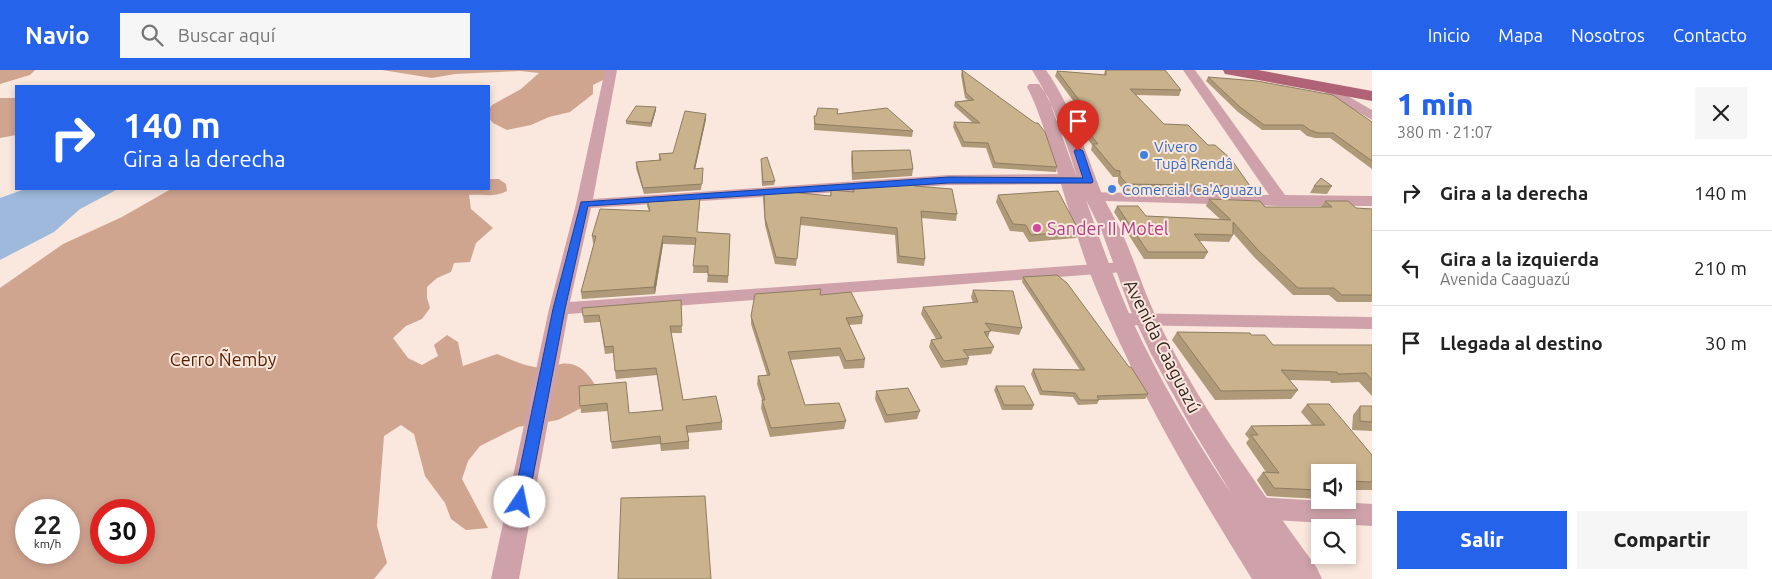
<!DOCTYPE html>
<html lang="es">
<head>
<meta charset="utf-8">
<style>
	body { margin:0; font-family:Ubuntu,sans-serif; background:#f6f6f6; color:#222; height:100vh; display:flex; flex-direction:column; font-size:19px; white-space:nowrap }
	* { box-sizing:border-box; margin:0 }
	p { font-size:16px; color:#767676 }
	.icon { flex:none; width:28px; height:28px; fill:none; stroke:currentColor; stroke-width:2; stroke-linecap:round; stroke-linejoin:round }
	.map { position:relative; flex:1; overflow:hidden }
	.side { display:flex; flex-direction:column; background:#fff; width:400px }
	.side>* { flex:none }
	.banner { position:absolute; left:15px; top:15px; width:475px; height:105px; border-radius:0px; box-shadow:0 2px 8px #0003; background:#2563eb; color:#fff; overflow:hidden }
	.fabs { position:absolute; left:1311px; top:394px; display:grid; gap:10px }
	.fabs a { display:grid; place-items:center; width:45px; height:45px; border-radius:0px; background:#fff; box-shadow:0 2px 8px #0003; font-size:25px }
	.speed { position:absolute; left:15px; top:429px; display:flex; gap:10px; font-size:25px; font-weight:700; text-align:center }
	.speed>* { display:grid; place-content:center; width:65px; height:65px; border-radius:50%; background:#fff; box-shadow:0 2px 8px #0003; line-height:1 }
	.speed small { font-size:12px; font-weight:400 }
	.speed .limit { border:8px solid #d22; background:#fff; color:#111 }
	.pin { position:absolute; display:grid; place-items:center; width:42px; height:42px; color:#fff; margin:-51px -21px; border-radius:50% 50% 50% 0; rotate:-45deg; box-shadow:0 0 5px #0007 }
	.pin .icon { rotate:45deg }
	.me { position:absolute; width:55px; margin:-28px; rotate:11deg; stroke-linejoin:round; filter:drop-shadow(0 0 4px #0008) }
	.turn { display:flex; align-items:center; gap:18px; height:105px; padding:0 25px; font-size:22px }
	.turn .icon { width:65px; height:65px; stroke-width:2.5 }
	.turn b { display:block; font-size:35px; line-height:42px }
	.round { display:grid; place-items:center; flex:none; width:52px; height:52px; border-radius:0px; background:#f6f6f6 }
	.head { display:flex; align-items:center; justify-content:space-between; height:85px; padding:0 25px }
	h1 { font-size:30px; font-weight:800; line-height:38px; color:#2563eb }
	.cta { display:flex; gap:10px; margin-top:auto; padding:10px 25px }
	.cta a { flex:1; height:58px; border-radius:0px; background:#2563eb; color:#fff; font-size:20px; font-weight:800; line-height:58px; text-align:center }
	.cta a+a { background:#f6f6f6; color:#222 }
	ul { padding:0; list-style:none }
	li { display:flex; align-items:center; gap:15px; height:75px; padding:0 25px; border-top:1px solid #e0e0e0 }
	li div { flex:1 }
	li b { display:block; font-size:19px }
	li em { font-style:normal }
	header { display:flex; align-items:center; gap:30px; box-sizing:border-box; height:70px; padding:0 25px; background:#2563eb; color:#fff }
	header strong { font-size:24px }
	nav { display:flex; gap:28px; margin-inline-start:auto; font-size:18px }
	.search { width:350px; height:45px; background:#f6f6f6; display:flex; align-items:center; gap:12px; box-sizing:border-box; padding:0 18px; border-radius:0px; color:#767676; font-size:19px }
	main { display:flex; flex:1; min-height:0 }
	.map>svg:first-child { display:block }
</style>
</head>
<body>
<header>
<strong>Navio</strong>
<div class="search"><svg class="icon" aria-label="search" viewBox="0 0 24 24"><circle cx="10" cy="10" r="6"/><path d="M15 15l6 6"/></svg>Buscar aquí</div>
<nav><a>Inicio</a><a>Mapa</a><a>Nosotros</a><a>Contacto</a></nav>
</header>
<main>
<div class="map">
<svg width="1372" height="509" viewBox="0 0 1372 509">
	<rect width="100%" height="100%" fill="#fae7dd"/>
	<!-- forest -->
	<path fill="#d0a590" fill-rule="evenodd" d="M0,0H35L30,5L0,14Z
		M382,0H609L607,8L593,15V24L570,42L549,47L531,55L507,60L493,53L489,48V39L492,35L521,19L539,3L520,1L455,4L432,8Z
		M0,28H16V65L0,68Z
		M489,109H499L506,114L507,121C492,128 485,124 469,125L471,139L493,158L476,173L470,192L454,193L451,202L437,208L427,217V228L430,238L422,249L406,256L393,268L408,288L422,295L438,286L434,275L447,265L458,272L463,296L497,284C512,290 526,297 542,298C549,299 555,295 561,294C579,291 589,305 597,318L593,332L558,350L518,357L480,376L468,391L462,409L488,458L466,460L451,449L445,433L425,406L414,364L401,355L384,366L377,456L387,493L374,509H0V218L63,174L122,147L171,119H489ZM26,440H69V482H26ZM101,440H144V482H101Z"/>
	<!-- water -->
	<path fill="#9eb9dc" d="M25,119H118L80,139L54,162L0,190V128Z"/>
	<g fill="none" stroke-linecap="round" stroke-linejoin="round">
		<!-- minor -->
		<path fill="#cfa2ab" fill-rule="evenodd" d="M605,0H617L593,129L949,105L1068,104L1091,108L1094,111L1091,114L1086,116L1068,114L949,115L591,138L570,232L1124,192L1130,193L1133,197L1130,201L1124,202L568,244L519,509H491L549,239L576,134Z
			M1183,0H1195L1285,125L1372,126V136H1281L1070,130L1068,127L1070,124L1076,122L1269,125Z
			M1325,13L1372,40V50L1321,20L1319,17L1321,14Z
			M1120,243L1372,247V259L1120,255L1113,253L1110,249L1113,245Z
			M1257,427L1372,434V456L1257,449L1248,446L1244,438L1248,430Z"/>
		<!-- tertiary -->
		<path fill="#cfa2ab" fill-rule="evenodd" d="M1032,0H1046C1073,39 1085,81 1102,124C1108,138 1117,151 1123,165C1135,192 1144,222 1157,249C1200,338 1260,419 1317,498L1322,509H1252C1192,413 1135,316 1093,211C1077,170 1065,127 1052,84C1045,62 1038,38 1027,17L1029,14H1039L1048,27L1078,110C1066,71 1054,34 1032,0ZM1086,130L1102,162L1130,239L1151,284L1191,357L1231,423C1194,368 1159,309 1131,248C1114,209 1100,170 1086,130Z"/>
		<!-- primary -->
		<path fill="#b06376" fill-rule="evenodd" d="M1223,0H1258L1372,21V31L1231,5L1225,4Z"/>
	</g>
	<!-- wall -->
	<path fill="#ae9978" d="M962,0L1057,97L1056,102L993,98L986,78L962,77L953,57L954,52L973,53L954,36L955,32L968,30L965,28L961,5Z
		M1105,0H1165L1181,20L1179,26L1136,25L1164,54L1208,75L1250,116L1247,123L1124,121L1118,113V107H1113L1091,80L1092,75L1078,57L1080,51H1088L1055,6L1057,1L1104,5Z
		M1208,7L1372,52V99L1330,68H1315L1307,66L1300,60H1262L1238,42L1206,11Z
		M656,37V40L651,57L626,54V51Z
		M706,44V49L695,99L703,104L701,120L644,124L636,98V92L659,90V84L673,83Z
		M837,44L913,61L912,67L814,60V46Z
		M852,81L913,99L912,106L852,110L851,88Z
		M761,89L775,111L774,115L762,116Z
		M853,116H915L957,144L956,151L921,148L925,189L924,196L897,193L895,165L800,155L796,196L775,194L765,155L763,129L764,122L830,126L831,120L852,122Z
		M1314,116H1332L1327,124L1310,123Z
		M998,125L1079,161L1076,168L1029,172L1023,162L1010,161L996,132Z
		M647,129L700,133L697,162L730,164L728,213L707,212L708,203H693L695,175L663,174L655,224L582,229L581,222L594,173H593L592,166L649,141L647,136Z
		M1209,129L1265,137H1321L1325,131L1356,138L1372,139V232H1337L1329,225H1293L1254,187L1233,163V165L1229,172L1199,171L1208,182L1204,189H1144L1114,142L1117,136L1146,146L1220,149L1206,136Z
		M1023,207L1148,324L1145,329L1099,330L1097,334L1078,335L1073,327L1040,325L1031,304L1033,299L1080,300L1022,212Z
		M973,220L1022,258L1019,265L990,261L988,268L994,277L991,284L968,286L969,288L967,295L941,298L929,277L931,270L936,269L921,244L923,237L973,233L971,227Z
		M820,225L863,246L862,254L849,255L865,289L864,298L844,299L839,286L790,290L805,335L846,351L844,359L770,367L761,338L762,330L757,314L758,306L767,305L751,254V246Z
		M681,230L682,263H671L683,330L722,352V360L687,363L689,371V379L661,381L660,374L612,379L608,341L581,343L579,316L629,343L662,340L657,305L616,309L613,283L605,284L600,252L584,253L583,246Z
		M1177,262L1251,265L1273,275H1372V326L1359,312L1331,313L1330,311L1289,310L1298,320L1291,329L1215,330L1172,270Z
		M996,316L1034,335L1032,340H1002L994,320Z
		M876,321L920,341L917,349L885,353L875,329Z
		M1307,334L1372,385V420H1348V402H1320V429L1267,426L1257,410L1263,402H1266L1246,373L1249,369L1245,364L1251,356L1312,355L1301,342Z
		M1360,336H1372V361L1352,360L1353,345Z"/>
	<!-- shaded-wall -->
	<path fill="#8d7d62" d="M656,37V40L651,57V53Z
		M706,44V49L694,104V99Z
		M663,166V174L655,224L654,217Z"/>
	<!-- building -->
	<path fill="#cab28c" stroke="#8d7d62" d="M962,0L1035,53H1038L1045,62L1057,97L995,93L988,73L964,72L954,52L980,53L955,32L974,30L966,23Z
		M1106,0H1165L1181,20L1130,19L1164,54L1188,55L1208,75H1215L1231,89L1250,116L1127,114L1120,106V101L1115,100L1093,74H1098L1080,51H1095L1057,1L1106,5Z
		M1208,7L1257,11L1333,25L1372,52V91L1333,63H1318L1310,60L1303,55H1264L1240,37Z
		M636,36L656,37L651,53L626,51Z
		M818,38L838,39L837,44L887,38L913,61L815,54L814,46H816Z
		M685,41L706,44L694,99L703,98L702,114L643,118L636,92L661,90L659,84L673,83Z
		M910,80L913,99L853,103L852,81Z
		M767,87L775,111L763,112L761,89Z
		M1321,108L1332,116H1314Z
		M915,112V116L952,119L957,144L921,141L925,189L899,186L897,158L801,147L797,189L776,187L765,148L764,122L779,121L831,126V120L854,122L853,116Z
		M1058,121L1079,161L1031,165L1026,155L1013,154L998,125Z
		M700,126L697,162L730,164L728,206L708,205V196H693L696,168L663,166L654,217L581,222L596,166H592L600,139L650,141L647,129Z
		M1209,129L1260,131L1265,137H1332L1325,131H1348L1356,138L1372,139V225H1342L1334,218H1298L1258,180L1233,152V165L1194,164L1208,182H1148L1117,136H1138L1146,146L1231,150Z
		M1057,205L1067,213L1129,297H1131L1148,324L1097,326L1099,330H1080L1075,323L1042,321L1033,299L1085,300L1023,207Z
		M821,219L820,225L851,222L863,246L846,248L865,289L846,291L840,278L788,282L805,335L839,333L846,351L771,358L762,330H765L758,306L770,305L751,246L755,224Z
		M973,220L1013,221L1022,258L985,253L991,261L984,262L994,277L963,280L969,288L944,291L931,270L942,268L923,237L978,232Z
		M681,230L682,256H670L683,330L716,326L722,352L686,356L689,371L661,374L660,366L611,372L607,333L580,336L579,316L626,312L629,343L663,340L656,298L615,301L613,276L605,277L599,245L583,246L582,238Z
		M1177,262L1250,263L1251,265H1265L1273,275H1372V310L1366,303L1338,304L1337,302L1281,300L1298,320L1221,321Z
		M996,316H1024L1034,335H1004Z
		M908,318L920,341L887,345L876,321Z
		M1307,334H1329L1372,385V412L1348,411V402H1320V420L1274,418L1263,402L1279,403L1251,365H1258L1251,356L1325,355Z
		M1360,336H1372V352L1360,351Z
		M705,426L711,509H618L621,428Z"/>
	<!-- route -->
	<path fill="#2563eb" stroke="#184099" d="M1078,78L1083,81L1093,111L1092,113H949L588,136L565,239L528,432L526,436L520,438L515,436L513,432L553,239L581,132L949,107L1083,108L1074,81Z"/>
	<!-- markers -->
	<g fill="#3f7fe0" stroke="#fae7dd" stroke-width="2">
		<circle cx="1144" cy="85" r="5"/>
		<circle cx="1112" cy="119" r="5"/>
	</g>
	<circle fill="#d1479c" stroke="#fae7dd" stroke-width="2" cx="1037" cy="158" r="5"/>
	<g text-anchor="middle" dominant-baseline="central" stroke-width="4" stroke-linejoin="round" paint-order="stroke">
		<!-- far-shop labels -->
		<g font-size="15" fill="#366cbe" stroke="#fae7dd" text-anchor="start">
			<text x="1154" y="76">Vivero<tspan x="1154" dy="17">Tupâ Rendâ</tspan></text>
			<text x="1122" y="119">Comercial Ca'Aguazu</text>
		</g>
		<!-- hotel labels -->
		<g font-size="18" fill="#b23c85" stroke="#fae7dd" text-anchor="start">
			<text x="1047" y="158">Sander II Motel</text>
		</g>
		<!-- street labels -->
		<g font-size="18" fill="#332721" stroke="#fae7dd">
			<text transform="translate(1163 276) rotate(63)">Avenida Caaguazú</text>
		</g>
		<!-- park labels -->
		<g font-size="18" fill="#572101" stroke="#fae7dd">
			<text x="223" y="289">Cerro Ñemby</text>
		</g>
	</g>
</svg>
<div class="fabs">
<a><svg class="icon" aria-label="sound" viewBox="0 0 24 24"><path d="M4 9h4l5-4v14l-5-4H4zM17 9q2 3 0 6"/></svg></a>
<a><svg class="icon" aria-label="search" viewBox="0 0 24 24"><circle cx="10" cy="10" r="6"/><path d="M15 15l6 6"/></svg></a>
</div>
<div class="speed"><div>22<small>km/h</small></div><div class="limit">30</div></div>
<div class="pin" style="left:1078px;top:81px;background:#d93025"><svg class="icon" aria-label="arrive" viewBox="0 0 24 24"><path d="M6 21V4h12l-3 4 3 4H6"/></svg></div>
<svg class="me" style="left:520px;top:432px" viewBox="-20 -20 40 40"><circle r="19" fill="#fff"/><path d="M0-13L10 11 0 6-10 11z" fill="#2563eb"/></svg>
<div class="banner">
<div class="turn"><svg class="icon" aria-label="right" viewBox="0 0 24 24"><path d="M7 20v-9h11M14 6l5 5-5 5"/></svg><div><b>140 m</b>Gira a la derecha</div></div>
</div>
</div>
<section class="side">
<div class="head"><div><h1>1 min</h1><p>380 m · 21:07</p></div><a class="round"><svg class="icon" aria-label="close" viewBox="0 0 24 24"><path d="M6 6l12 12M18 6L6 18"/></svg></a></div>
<ul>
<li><svg class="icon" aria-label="right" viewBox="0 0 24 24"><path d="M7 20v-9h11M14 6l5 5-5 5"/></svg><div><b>Gira a la derecha</b></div><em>140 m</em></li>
<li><svg class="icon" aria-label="left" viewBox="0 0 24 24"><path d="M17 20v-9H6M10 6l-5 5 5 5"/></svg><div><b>Gira a la izquierda</b><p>Avenida Caaguazú</p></div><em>210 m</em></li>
<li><svg class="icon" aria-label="arrive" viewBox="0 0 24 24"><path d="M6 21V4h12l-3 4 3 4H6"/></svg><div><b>Llegada al destino</b></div><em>30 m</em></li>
</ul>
<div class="cta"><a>Salir</a><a>Compartir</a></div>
</section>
</main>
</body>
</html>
